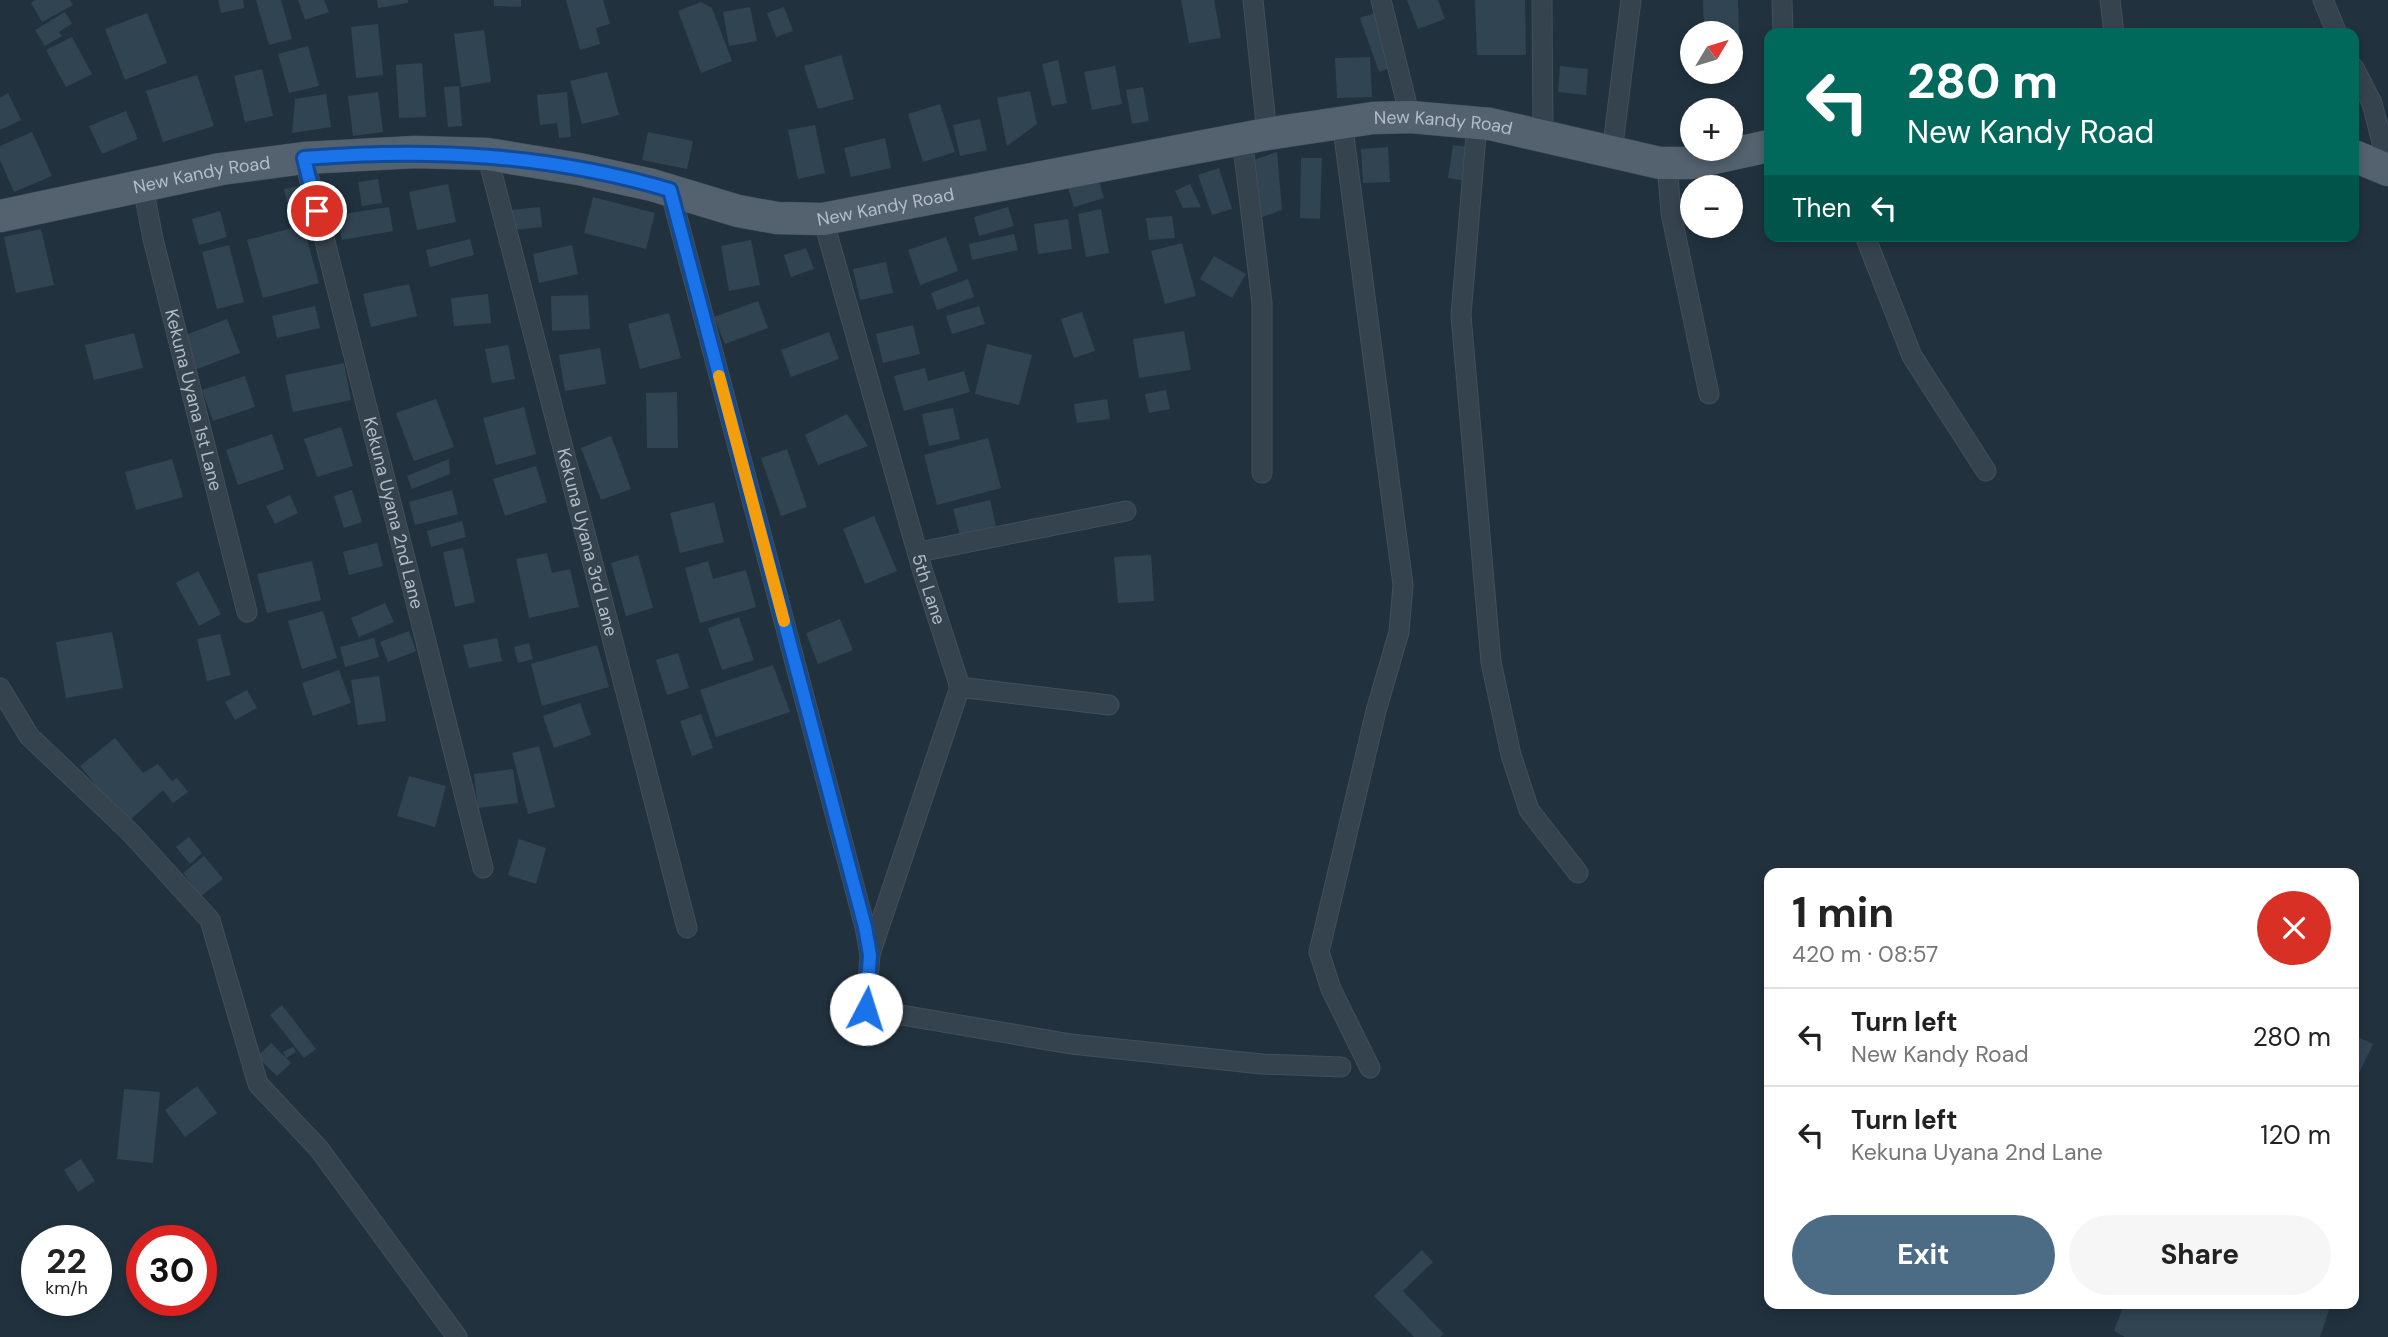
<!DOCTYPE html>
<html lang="en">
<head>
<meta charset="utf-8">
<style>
	body { margin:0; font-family:"DM Sans",sans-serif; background:#f6f6f6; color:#222; height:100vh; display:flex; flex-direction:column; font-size:26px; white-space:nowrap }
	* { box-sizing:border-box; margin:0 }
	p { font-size:23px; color:#767676 }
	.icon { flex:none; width:38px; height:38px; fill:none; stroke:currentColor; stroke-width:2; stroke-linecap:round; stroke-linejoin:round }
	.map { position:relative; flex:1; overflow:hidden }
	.details { position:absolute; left:1764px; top:868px; width:595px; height:441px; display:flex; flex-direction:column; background:#fff; border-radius:14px; box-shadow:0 4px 10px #0003 }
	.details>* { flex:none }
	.hud { position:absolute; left:1764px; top:28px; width:595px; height:214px; border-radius:14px; box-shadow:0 4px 10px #0003; background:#00695c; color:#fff; overflow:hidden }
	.needle { width:46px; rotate:52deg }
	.buttons { position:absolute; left:1680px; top:21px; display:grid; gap:14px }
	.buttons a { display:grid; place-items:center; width:63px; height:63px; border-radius:50%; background:#fff; box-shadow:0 4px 10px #0003; font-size:35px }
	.speed { position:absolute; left:21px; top:1225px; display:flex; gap:14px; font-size:35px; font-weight:700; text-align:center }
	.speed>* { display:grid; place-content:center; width:91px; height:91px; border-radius:50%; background:#fff; box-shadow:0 4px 10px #0003; line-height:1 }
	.speed small { font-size:18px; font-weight:400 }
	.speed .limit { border:10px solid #d22; background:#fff; color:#111 }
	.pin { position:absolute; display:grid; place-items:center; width:60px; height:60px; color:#fff; margin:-30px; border:4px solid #fff; border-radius:50%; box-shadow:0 2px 7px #0007 }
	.me { position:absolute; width:77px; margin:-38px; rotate:5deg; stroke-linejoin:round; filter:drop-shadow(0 0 5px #0008) }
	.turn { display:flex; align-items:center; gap:24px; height:147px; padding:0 28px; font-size:32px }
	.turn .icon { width:91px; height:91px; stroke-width:2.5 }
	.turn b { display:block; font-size:49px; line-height:60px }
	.then { display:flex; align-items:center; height:66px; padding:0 28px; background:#0003; gap:14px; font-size:26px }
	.round { display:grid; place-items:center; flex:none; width:74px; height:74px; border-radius:37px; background:#f6f6f6 }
	.headline { display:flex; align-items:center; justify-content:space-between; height:119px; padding:0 28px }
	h1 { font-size:42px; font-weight:700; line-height:52px }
	.cta { display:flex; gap:14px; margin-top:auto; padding:14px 28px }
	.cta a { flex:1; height:80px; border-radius:42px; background:#4c6b85; color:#fff; font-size:28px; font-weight:700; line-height:80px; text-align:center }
	.cta a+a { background:#f6f6f6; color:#222 }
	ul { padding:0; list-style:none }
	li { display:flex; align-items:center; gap:21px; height:98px; padding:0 28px; border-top:2px solid #e0e0e0 }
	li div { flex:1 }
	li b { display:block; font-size:26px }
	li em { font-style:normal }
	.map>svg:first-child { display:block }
</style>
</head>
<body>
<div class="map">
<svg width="2388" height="1337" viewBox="0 0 2388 1337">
	<rect width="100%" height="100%" fill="#21323e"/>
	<!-- building -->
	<path fill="#304452" d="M35,0H70L73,5L42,22L31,3Z
		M218,0H243L244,8L221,13Z
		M256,0H281L292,39L269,45Z
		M298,0H324L329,12L305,20Z
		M377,0H408V3L378,8Z
		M494,0H521V7L494,6Z
		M566,0H603L610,24L596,28L600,44L580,50Z
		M1181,0H1214L1221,38L1189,43Z
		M1407,0H1438L1445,19L1418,29Z
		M1475,0H1525L1526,55H1477Z
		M1703,0H1738L1740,71H1731V33H1704Z
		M701,2L712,8L732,61L701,73L678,11Z
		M750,7L757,41L729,46L723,12Z
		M784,7L793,31L776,37L767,13Z
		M1384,10L1403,63L1379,72L1360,18Z
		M65,12L72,24L59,32L62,36L45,46L35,30Z
		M147,13L167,63L125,80L105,29Z
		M378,24L383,75L356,78L351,27Z
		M484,30L491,82L461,87L454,34Z
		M72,37L92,74L66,87L46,50Z
		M308,46L319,86L289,93L278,54Z
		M841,55L854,99L818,109L804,66Z
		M1370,57L1372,97L1337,98L1335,58Z
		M1058,60L1067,103L1052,106L1042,64Z
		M422,63L426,117L399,118L396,65Z
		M1115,66L1122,104L1092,110L1084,72Z
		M1560,66L1588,69L1586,95L1558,92Z
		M262,69L273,116L245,122L234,76Z
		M607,72L619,115L582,124L570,81Z
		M197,75L214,126L163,142L146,91Z
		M459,86L462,126L448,127L444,87Z
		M1143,87L1149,121L1132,124L1126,90Z
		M1030,91L1037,124L1007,146L997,98Z
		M378,92L383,132L353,136L348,96Z
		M567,92L571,137L559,138L557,123L540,125L537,95Z
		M8,93L21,120L0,130V98Z
		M326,94L331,127L292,133L295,99Z
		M940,104L955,152L923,162L908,114Z
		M126,111L138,139L102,154L89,126Z
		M980,119L987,150L960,156L953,125Z
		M815,125L825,173L798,179L788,130Z
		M32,132L52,176L14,192L0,160V146Z
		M648,132L693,141L687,169L642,160Z
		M885,138L891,168L851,177L844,148Z
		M1453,145L1476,148L1472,182L1448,178Z
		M1388,147L1390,182L1363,183L1361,149Z
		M1277,152L1282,210L1248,222L1245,163Z
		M1301,158H1322L1320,219L1300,218Z
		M1219,168L1232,209L1212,215L1198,175Z
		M1098,178L1104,198L1074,207L1068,188Z
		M378,179L382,203L362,206L358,182Z
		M448,184L456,222L417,230L409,192Z
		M1190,184L1201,207L1183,208L1175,191Z
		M304,185L312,218L292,222L284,189Z
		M593,197L655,213L646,249L584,233Z
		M389,207L393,231L342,240L337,215Z
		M540,207L542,227L513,230L511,210Z
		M1008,207L1014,226L979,236L974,217Z
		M1101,209L1109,253L1086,257L1078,214Z
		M220,211L227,237L199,245L192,219Z
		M1172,216L1175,238L1149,240L1146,218Z
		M1068,219L1072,249L1038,254L1034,224Z
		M303,225L319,283L263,298L247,240Z
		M41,229L54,285L16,293L4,237Z
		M1014,234L1018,250L972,260L969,244Z
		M946,237L958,271L920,285L908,250Z
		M470,239L474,255L430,267L426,250Z
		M751,240L760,285L729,291L721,246Z
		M1182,243L1196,296L1165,304L1151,251Z
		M229,245L244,302L217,309L202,252Z
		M572,245L578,274L539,283L533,254Z
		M806,248L814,269L791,277L784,255Z
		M1214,256L1246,274L1232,298L1200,279Z
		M886,262L893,293L860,300L853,269Z
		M968,279L974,297L937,310L931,293Z
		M409,284L417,316L371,327L363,294Z
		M488,294L491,323L454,326L451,298Z
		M588,295L590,329L552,331L551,296Z
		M758,301L768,328L725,344L714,317Z
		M315,306L320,328L277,338L272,316Z
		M979,306L985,324L952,334L946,316Z
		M1082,312L1095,351L1074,358L1061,319Z
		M669,313L681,358L640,369L628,324Z
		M227,319L240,353L197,369L183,336Z
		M913,325L920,354L883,363L876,334Z
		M1184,331L1191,370L1139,378L1133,339Z
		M829,332L839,359L791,377L781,350Z
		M134,333L143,368L94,380L85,345Z
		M987,344L1032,355L1019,405L975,394Z
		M508,345L515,379L492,383L485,349Z
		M600,348L606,384L565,391L559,355Z
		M344,363L351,400L293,412L285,375Z
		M925,368L928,381L964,371L970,392L904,411L894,376Z
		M245,376L255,407L213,421L202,390Z
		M1166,390L1170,409L1149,413L1145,394Z
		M677,392L678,448H647L646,393Z
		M436,399L454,447L414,461L396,413Z
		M1107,399L1110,419L1077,423L1074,404Z
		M524,407L536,454L496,465L483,418Z
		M953,408L960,439L929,446L922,414Z
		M847,414L868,446L818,465L805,435Z
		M341,427L353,466L317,477L304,439Z
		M272,434L284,469L238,485L226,450Z
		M611,436L631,489L601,500L581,448Z
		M988,438L1001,488L937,505L924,455Z
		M787,449L807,507L781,516L761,458Z
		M172,459L183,497L136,510L125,472Z
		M449,459L450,474L412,489L407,476Z
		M536,466L547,502L505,516L493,479Z
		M352,490L362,522L344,528L334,496Z
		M452,490L458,514L415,525L409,502Z
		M290,495L298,513L275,524L266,506Z
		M990,500L996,526L960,535L953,509Z
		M714,502L724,542L680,553L670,513Z
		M874,516L897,571L865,584L843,529Z
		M462,521L466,537L431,547L427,531Z
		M377,543L383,566L349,575L343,552Z
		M463,548L475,602L455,607L443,552Z
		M547,553L552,573L570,569L579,607L529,618L516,559Z
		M638,555L653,608L626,616L611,563Z
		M1151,555L1154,601L1118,603L1114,557Z
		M312,561L321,600L267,613L257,574Z
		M708,561L713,579L746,570L756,607L700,623L685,568Z
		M198,571L221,614L199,626L176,583Z
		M385,603L394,622L359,637L351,618Z
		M323,611L337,658L302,669L288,621Z
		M739,617L754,660L722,670L708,628Z
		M840,619L853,650L818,664L806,633Z
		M409,631L416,651L388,662L380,642Z
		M112,632L123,688L66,698L56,642Z
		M220,634L231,675L207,681L197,639Z
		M374,638L379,657L345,667L340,647Z
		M497,638L502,661L469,668L463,645Z
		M529,643L533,659L518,663L514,647Z
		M597,645L609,687L542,706L531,664Z
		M678,653L689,688L667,695L656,660Z
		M773,665L790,712L716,737L700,690Z
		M339,670L351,703L313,716L302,683Z
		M379,676L386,721L358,725L351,680Z
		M247,690L257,708L235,720L225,702Z
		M580,703L591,735L554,748L543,716Z
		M701,714L713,748L692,756L680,721Z
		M115,738L143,773L158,764L172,781L177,778L188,792L173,803L163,790L127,823L80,766Z
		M539,746L555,807L528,814L512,753Z
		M513,769L518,803L478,808L474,774Z
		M409,776L446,786L435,827L397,816Z
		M189,837L202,853L190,864L176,847Z
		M519,839L546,848L536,884L508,875Z
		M204,856L223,879L201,896L183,873Z
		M282,1005L316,1049L304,1058L270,1015Z
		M2354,1035L2373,1044L2357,1077L2354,1075Z
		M271,1043L291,1063L277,1076L257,1057Z
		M293,1047L296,1052L286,1058L283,1052Z
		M197,1086L217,1113L185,1137L165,1110Z
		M124,1089L160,1092L153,1163L117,1159Z
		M81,1159L95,1181L78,1192L64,1170Z
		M1422,1250L1433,1262L1403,1291L1444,1334L1440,1337H1414L1374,1296Z
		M2124,1304H2331L2320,1337H2125L2114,1331Z"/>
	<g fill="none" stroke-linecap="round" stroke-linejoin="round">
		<defs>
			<g id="minor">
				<path d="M1253,0L1267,134"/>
				<path d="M1381,0L1410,117"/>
				<path d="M1542,0L1543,135"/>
				<path d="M1782,0L1783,33"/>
				<path d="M2110,0L2114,33"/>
				<path d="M2323,0L2337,33"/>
				<path d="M2354,68L2372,103L2388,166"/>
				<path d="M1342,121L1403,585L1399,632L1376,711L1319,952L1331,989L1370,1068"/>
				<path d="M1477,123L1461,315L1491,662L1511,755L1529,810L1578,873"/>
				<path d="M1242,138L1262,303V473"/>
				<path d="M1612,153L1631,0"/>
				<path id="s1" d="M487,154L687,928"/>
				<path id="s2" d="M304,158L483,868"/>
				<path d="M1667,163L1671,213L1709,394"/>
				<path id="s3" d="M143,187L153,239L247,612"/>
				<path d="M670,190L865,927L870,955L866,1009L1071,1044L1262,1064L1341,1067"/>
				<path id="s4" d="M823,219L922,569L960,687L870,954"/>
				<path d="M1865,236L1912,356L1986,471"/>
				<path d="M919,552L1126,511"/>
				<path d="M959,687L1109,705"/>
				<path d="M0,688L29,736L130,832L210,920L258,1084L319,1149L457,1337"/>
			</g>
			<g id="primary">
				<path d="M2354,156L2388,170"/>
				<path id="s5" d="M0,216L221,169L304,158L415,152L487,154L579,169L652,185L738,211L777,218L823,219L1267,134L1373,118L1410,117L1490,124L1660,163H1691L1769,146"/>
			</g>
		</defs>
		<!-- minor casing -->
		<use href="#minor" stroke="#424f5a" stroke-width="21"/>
		<!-- primary casing -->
		<use href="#primary" stroke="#424f5a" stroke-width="33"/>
		<!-- minor -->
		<use href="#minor" stroke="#35434e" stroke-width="19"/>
		<!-- primary -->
		<use href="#primary" stroke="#53626e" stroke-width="32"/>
	</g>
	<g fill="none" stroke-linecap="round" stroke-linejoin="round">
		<defs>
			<path id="route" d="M317,211L304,158C430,148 548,154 670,190L865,927L870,955L866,1009"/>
		</defs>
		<!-- route casing -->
		<use href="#route" stroke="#114b97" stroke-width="18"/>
		<!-- route -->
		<use href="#route" stroke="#1a73e8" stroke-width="12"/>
		<!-- slow -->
		<path stroke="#f59e0b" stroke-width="12" d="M719,376L784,621"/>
	</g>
	<g text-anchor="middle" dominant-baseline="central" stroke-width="7" stroke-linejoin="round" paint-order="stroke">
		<!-- street labels -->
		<g font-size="18" fill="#b1bec9" stroke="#1b2833">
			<text stroke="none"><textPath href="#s5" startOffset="1466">New Kandy Road</textPath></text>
			<text stroke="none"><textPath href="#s5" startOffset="206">New Kandy Road</textPath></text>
			<text stroke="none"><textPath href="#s5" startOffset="900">New Kandy Road</textPath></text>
			<text stroke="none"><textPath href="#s3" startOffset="219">Kekuna Uyana 1st Lane</textPath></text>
			<text stroke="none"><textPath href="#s2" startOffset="366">Kekuna Uyana 2nd Lane</textPath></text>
			<text stroke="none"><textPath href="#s1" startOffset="401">Kekuna Uyana 3rd Lane</textPath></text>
			<text stroke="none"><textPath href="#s4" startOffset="385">5th Lane</textPath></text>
		</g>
	</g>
</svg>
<div class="buttons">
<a><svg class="needle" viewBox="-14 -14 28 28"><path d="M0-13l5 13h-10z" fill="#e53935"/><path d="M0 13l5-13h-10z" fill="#767676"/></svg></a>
<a>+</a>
<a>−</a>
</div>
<div class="speed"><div>22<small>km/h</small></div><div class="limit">30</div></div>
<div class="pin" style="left:317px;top:211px;background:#d93025"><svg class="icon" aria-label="arrive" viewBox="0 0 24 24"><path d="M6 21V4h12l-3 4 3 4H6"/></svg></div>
<svg class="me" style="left:866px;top:1009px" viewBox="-20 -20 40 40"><circle r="19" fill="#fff"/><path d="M0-13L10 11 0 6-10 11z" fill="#1a73e8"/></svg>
<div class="hud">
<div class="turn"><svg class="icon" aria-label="left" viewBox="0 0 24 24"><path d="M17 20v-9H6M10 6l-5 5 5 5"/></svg><div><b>280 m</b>New Kandy Road</div></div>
<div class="then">Then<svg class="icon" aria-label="left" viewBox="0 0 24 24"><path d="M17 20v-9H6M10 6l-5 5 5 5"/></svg></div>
</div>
<section class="details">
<div class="headline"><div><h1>1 min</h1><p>420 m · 08:57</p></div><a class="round" style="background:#d93025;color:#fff"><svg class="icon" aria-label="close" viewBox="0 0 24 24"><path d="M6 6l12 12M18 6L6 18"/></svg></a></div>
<ul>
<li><svg class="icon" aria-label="left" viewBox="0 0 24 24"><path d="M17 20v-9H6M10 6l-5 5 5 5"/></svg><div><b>Turn left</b><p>New Kandy Road</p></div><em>280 m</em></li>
<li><svg class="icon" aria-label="left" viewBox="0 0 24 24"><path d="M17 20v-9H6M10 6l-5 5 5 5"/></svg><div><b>Turn left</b><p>Kekuna Uyana 2nd Lane</p></div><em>120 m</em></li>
</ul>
<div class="cta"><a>Exit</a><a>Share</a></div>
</section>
</div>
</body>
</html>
